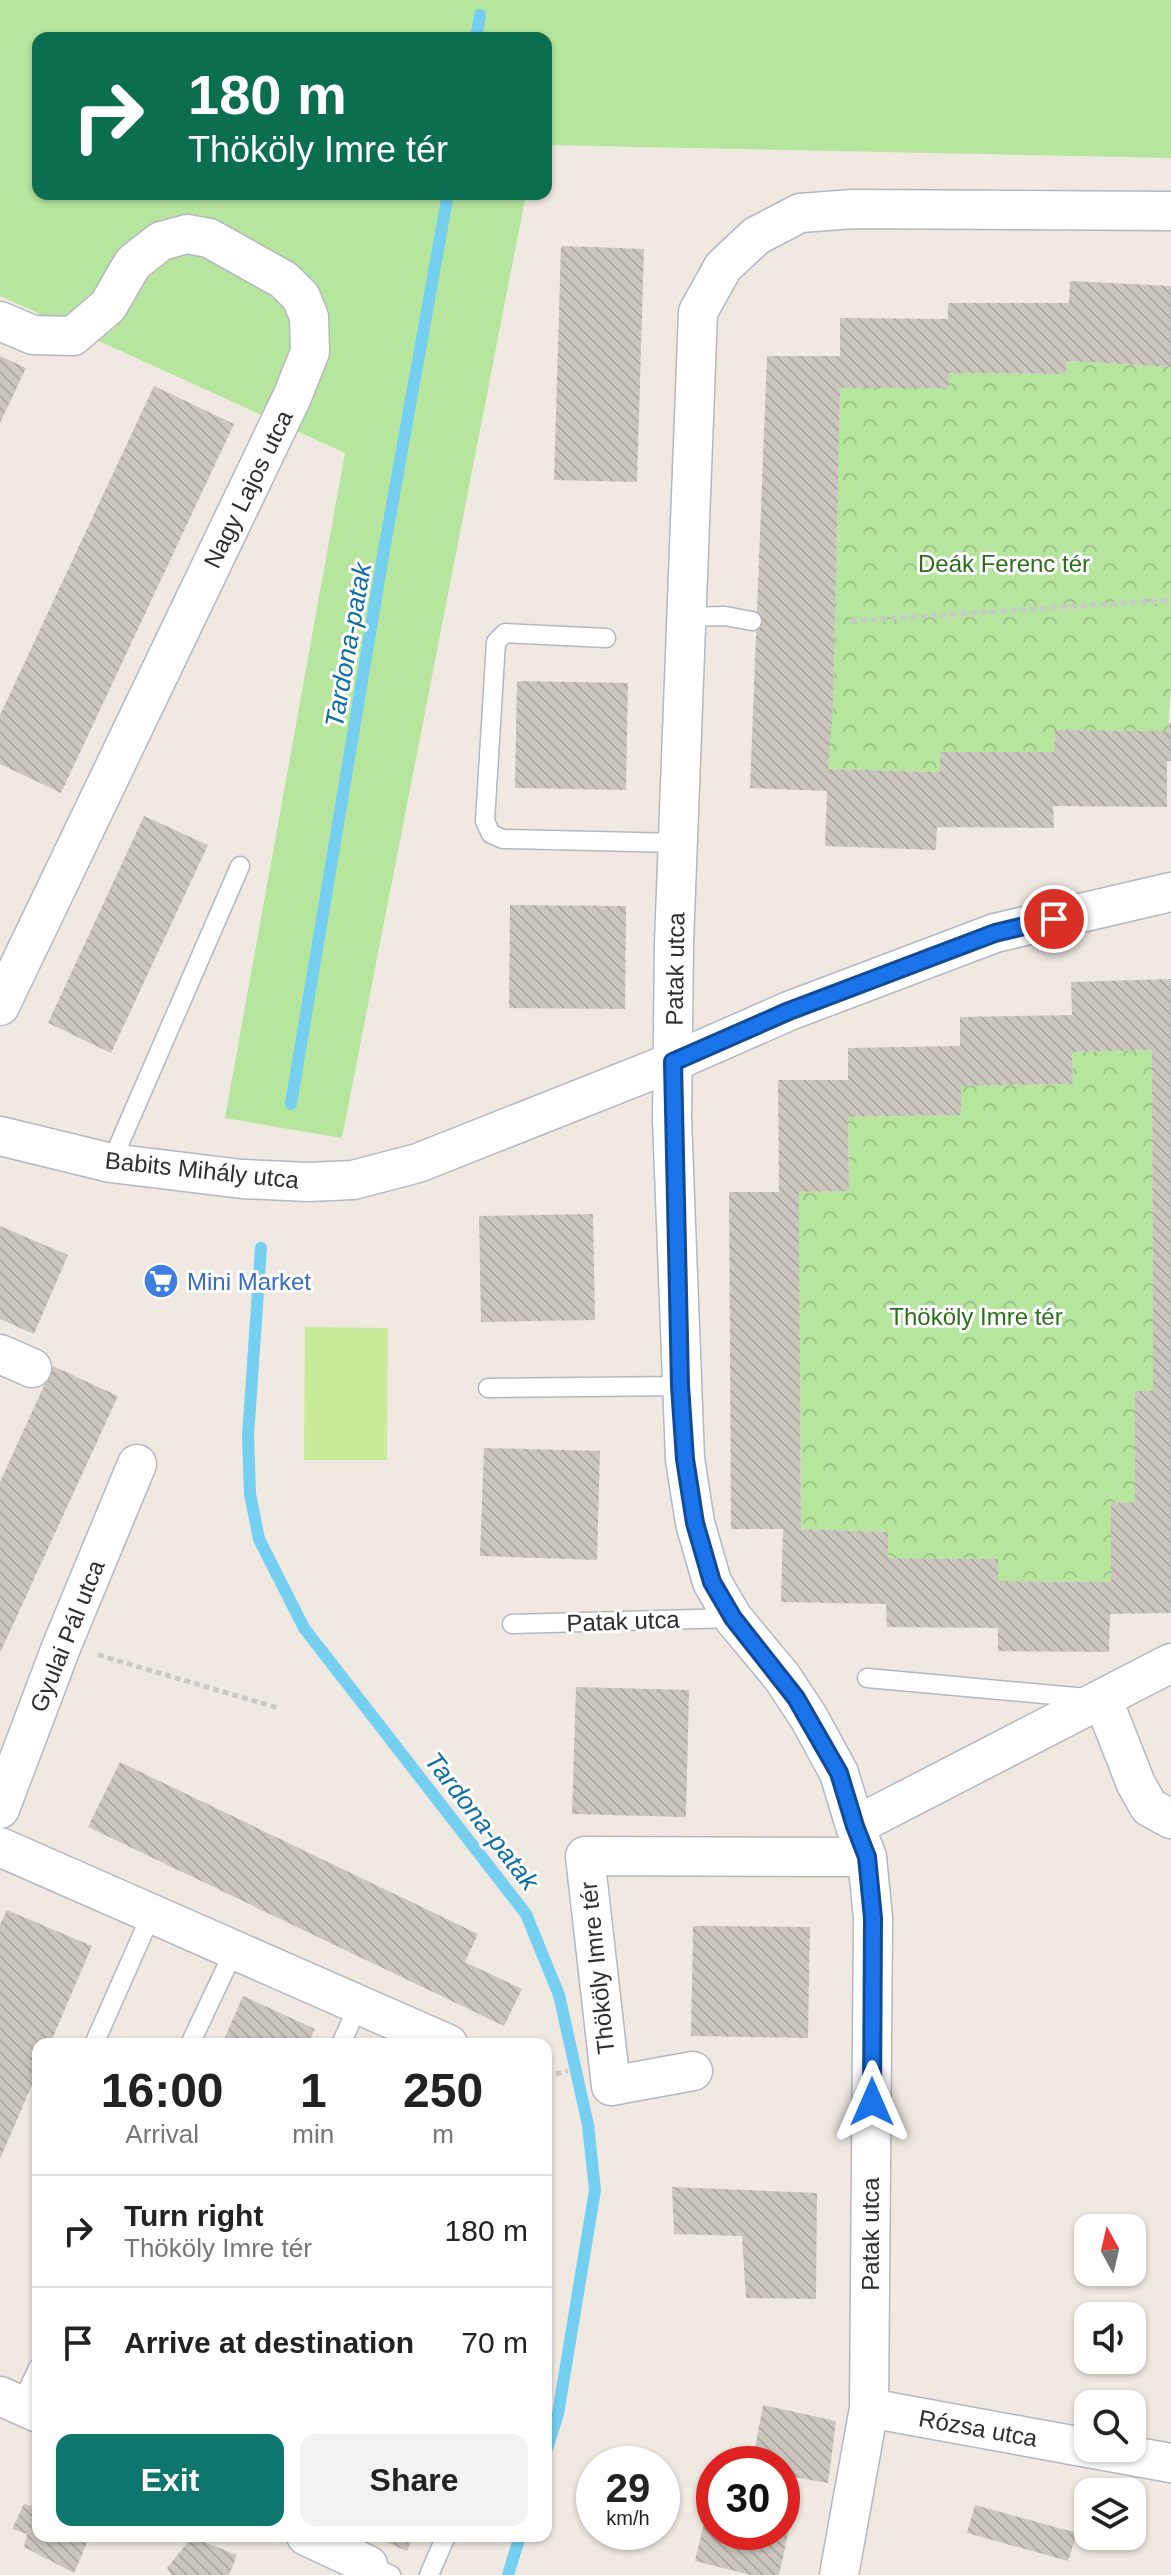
<!DOCTYPE html>
<html lang="en">
<head>
<meta charset="utf-8">
<style>
	body { margin:0; font-family:Helvetica,sans-serif; background:#f2f2f2; color:#222; height:100vh; display:flex; flex-direction:column; font-size:30px; white-space:nowrap }
	* { box-sizing:border-box; margin:0 }
	p { font-size:26px; color:#767676 }
	.icon { flex:none; width:44px; height:44px; fill:none; stroke:currentColor; stroke-width:2; stroke-linecap:round; stroke-linejoin:round }
	.map { position:relative; flex:1; overflow:hidden }
	.drawer { position:absolute; left:32px; top:2038px; width:520px; height:504px; display:flex; flex-direction:column; background:#fff; border-radius:16px; box-shadow:0 2px 6px #0004 }
	.drawer>* { flex:none }
	.top-card { position:absolute; left:32px; top:32px; width:520px; height:168px; border-radius:16px; box-shadow:0 2px 6px #0004; background:#0b6e4f; color:#fff; overflow:hidden }
	.needle { width:52px; rotate:352deg }
	.controls { position:absolute; left:1074px; top:2214px; display:grid; gap:16px }
	.controls a { display:grid; place-items:center; width:72px; height:72px; border-radius:16px; background:#fff; box-shadow:0 2px 6px #0004; font-size:40px }
	.speed { position:absolute; left:576px; top:2446px; display:flex; gap:16px; font-size:40px; font-weight:700; text-align:center }
	.speed>* { display:grid; place-content:center; width:104px; height:104px; border-radius:50%; background:#fff; box-shadow:0 2px 6px #0004; line-height:1 }
	.speed small { font-size:20px; font-weight:400 }
	.speed .limit { border:12px solid #d22; background:#fff; color:#111 }
	.pin { position:absolute; display:grid; place-items:center; width:68px; height:68px; color:#fff; margin:-34px; border:4px solid #fff; border-radius:50%; box-shadow:0 2px 8px #0007 }
	.me { position:absolute; width:88px; margin:-44px; rotate:0deg; stroke-linejoin:round; filter:drop-shadow(0 0 6px #0008) }
	.turn { display:flex; align-items:center; gap:28px; height:168px; padding:0 24px; font-size:36px }
	.turn .icon { width:104px; height:104px; stroke-width:2.5 }
	.turn b { display:block; font-size:56px; line-height:68px }
	.eta { display:flex; justify-content:space-evenly; align-items:center; height:136px; text-align:center }
	.eta b { font-size:48px; font-weight:800; line-height:56px }
	.primary-button { display:flex; gap:16px; margin-top:auto; padding:16px 24px }
	.primary-button a { flex:1; height:92px; border-radius:16px; background:#0f766e; color:#fff; font-size:32px; font-weight:800; line-height:92px; text-align:center }
	.primary-button a+a { background:#f2f2f2; color:#222 }
	ul { padding:0; list-style:none }
	li { display:flex; align-items:center; gap:24px; height:112px; padding:0 24px; border-top:2px solid #e0e0e0 }
	li div { flex:1 }
	li b { display:block; font-size:30px }
	li em { font-style:normal }
	.map>svg:first-child { display:block }
</style>
</head>
<body>
<div class="map">
<svg width="1171" height="2575" viewBox="0 0 1171 2575">
	<defs>
		<pattern id="park-crowns" width="20" height="18" patternUnits="userSpaceOnUse" patternTransform="scale(2)"><rect width="20" height="18" fill="#b6e59e"/><path d="M2 6a3 3 0 1 1 6 0M12 15a3 3 0 1 1 6 0" fill="none" stroke="#9dc588"/></pattern>
		<pattern id="building-back-hatch" width="6" height="6" patternUnits="userSpaceOnUse" patternTransform="scale(2)"><rect width="6" height="6" fill="#cbc7bf"/><path d="M-1 5l2 2M0 0l6 6M5-1l2 2" fill="none" stroke="#afaba4"/></pattern>
	</defs>
	<rect width="100%" height="100%" fill="#efe9e1"/>
	<!-- grass -->
	<path fill="#b6e59e" d="M0,0H1171V158L546,145V38H38V194H526L342,1138L225,1118L345,453L0,296Z"/>
	<!-- park -->
	<path fill="url(#park-crowns)" d="M1067,361L1171,367V687L1168,731L1055,730L1054,752H940V772L828,769L833,688L840,388H947L948,373L1066,374Z
		M1152,1050L1153,1391H1136L1135,1502L1111,1503V1582L998,1581L997,1559L888,1558V1532L801,1529L799,1192L849,1191L848,1117L961,1115V1086L1073,1084L1072,1052Z"/>
	<!-- pitch -->
	<path fill="#c9ec9a" d="M305,1327L388,1328L387,1460H304Z"/>
	<g fill="none" stroke-linecap="round" stroke-linejoin="round">
		<!-- stream -->
		<path stroke="#75cff0" stroke-width="12" d="M476,38L480,15
			M291,1104L384,550L448,194
			M261,1248L248,1436L250,1494L259,1539L304,1628L526,1914L559,1995L588,2125L595,2190L558,2414L546,2452
			M508,2575L520,2536"/>
	</g>
	<!-- building -->
	<path fill="url(#building-back-hatch)" fill-rule="evenodd" d="M561,246L644,249L637,482L554,480Z
		M1070,281L1171,286V367L1067,361L1066,374L948,373V388H840L833,706L828,769L940,772V752H1054L1055,730L1168,731L1169,723H1171V761H1167V807L1053,806L1054,828L937,827L936,850L825,846L827,791L750,788L767,356H840V318L948,319V303H1069Z
		M0,356L26,368L0,423Z
		M154,386L234,424L61,793L0,764V715Z
		M517,681L628,683L626,790L515,788Z
		M144,816L208,845L111,1053L48,1023Z
		M510,905L626,906L625,1009L509,1008Z
		M1171,979V1613L1110,1614L1109,1652L998,1651V1628L887,1627L886,1604L781,1602L783,1529H731L729,1192H779L778,1080H848V1048L960,1046V1017L1072,1015L1071,982ZM1152,1050L1153,1391H1135V1502L1111,1503V1582L998,1581V1559L888,1558V1532L801,1529L799,1192L849,1191L848,1117L961,1115V1086L1073,1084L1072,1052Z
		M593,1214L595,1320L481,1322L479,1216Z
		M0,1226L68,1255L34,1334L0,1319Z
		M53,1366L118,1396L0,1653V1482Z
		M484,1448L600,1451L597,1560L480,1556Z
		M576,1687L689,1690L686,1817L572,1814Z
		M120,1762L478,1934L465,1962L522,1989L504,2026L88,1827Z
		M7,1910L92,1946L50,2044H38V2071L0,2159V1925Z
		M693,1926L810,1927L808,2038L691,2036Z
		M243,1996L315,2029L308,2044H222Z
		M672,2187L817,2193L816,2299L746,2298L742,2236L674,2234Z
		M763,2405L836,2421L828,2483L782,2475V2464H752Z
		M713,2486L714,2532H782V2498L795,2502L779,2575H751L695,2561Z
		M38,2501V2536H90L74,2573L24,2547L27,2534L12,2529L24,2504L36,2507Z
		M975,2505L1077,2533L1068,2561L967,2533Z
		M372,2536H413L407,2551Z
		M192,2537L237,2555L229,2575H172L167,2568Z"/>
	<g fill="none" stroke-linecap="round" stroke-linejoin="round">
		<defs>
			<path id="lane" d="M685,617L725,616L752,621
				M606,638L505,633L496,642L485,821L491,834L503,839L679,843
				M111,1163L240,866
				M488,1388L680,1386
				M512,1624L733,1618
				M867,1678L1087,1698
				M94,2044L152,1913
				M190,2044L234,1951
				M341,2044L359,2004
				M21,2405L38,2368
				M368,2565L391,2575
				M429,2575L446,2536"/>
			<path id="street" d="M0,321L33,335L73,336L108,306L133,263L161,241L187,234L209,238L284,280L301,297L309,317L310,352L292,397L0,1006
				M0,1136L111,1163L242,1179L308,1182L353,1180L418,1163L673,1062L789,1011L995,933L1171,892
				M0,1354L32,1368
				M1103,1700L1136,1784L1149,1807L1171,1819
				M0,1809L62,1645L137,1464
				M855,1826L1171,1663
				M0,1847L448,2044
				M693,2071L611,2086L585,1856L867,1857
				M0,2396L38,2413
				M869,2408L1088,2448
				M1088,2448L1171,2463
				M306,2536L368,2565L364,2575
				M839,2575L869,2408L873,1918L867,1857L855,1826L839,1773L809,1718L782,1677L733,1618L712,1582L695,1523L685,1459L672,1119L674,943L698,312L723,267L756,236L800,213L853,209L1171,211"/>
		</defs>
		<!-- lane casing -->
		<use href="#lane" stroke="#b4b7c1" stroke-width="21"/>
		<!-- street casing -->
		<use href="#street" stroke="#b4b7c1" stroke-width="41"/>
		<!-- path -->
		<path stroke="#c9c9c9" stroke-width="5" stroke-dasharray="6 4" stroke-linecap="butt" d="M851,621L1171,600
			M98,1655L278,1708
			M546,2076L568,2071"/>
		<!-- lane -->
		<use href="#lane" stroke="#fff" stroke-width="18"/>
		<!-- street -->
		<use href="#street" stroke="#fff" stroke-width="38"/>
	</g>
	<g fill="none" stroke-linecap="round" stroke-linejoin="round">
		<defs>
			<path id="route" d="M872,2102L873,1918L867,1857L855,1826L839,1773L796,1698L733,1618L712,1582L695,1523L685,1459L680,1386L673,1062L789,1011L995,933L1054,919"/>
		</defs>
		<!-- route casing -->
		<use href="#route" stroke="#114b97" stroke-width="20"/>
		<!-- route -->
		<use href="#route" stroke="#1a73e8" stroke-width="14"/>
	</g>
	<!-- icons -->
	<defs>
		<symbol id="supermarket-disc" viewBox="-11 -11 22 22"><circle r="9.5" fill="#3f7fe0" stroke="#fff"/><path d="M-6-5.5h2.5l.6 2H6L4.5 2H-2.5L-4.4-4H-6ZM-1.5 3.2a1.3 1.3 0 1 0 .1 0ZM3 3.2a1.3 1.3 0 1 0 .1 0Z" fill="#fff"/></symbol>
	</defs>
	<g fill-rule="evenodd">
		<use href="#supermarket-disc" x="141" y="1261" width="40" height="40"/>
	</g>
	<g text-anchor="middle" dominant-baseline="central" stroke-width="6" stroke-linejoin="round" paint-order="stroke">
		<!-- street labels -->
		<g font-size="24" fill="#2e2e2e" stroke="#fff">
			<text transform="translate(248 489) rotate(-64)">Nagy Lajos utca</text>
			<text transform="translate(675 969) rotate(-89)">Patak utca</text>
			<text transform="translate(202 1170) rotate(6)">Babits Mihály utca</text>
			<text transform="translate(623 1621) rotate(-2)">Patak utca</text>
			<text transform="translate(67 1636) rotate(-68)">Gyulai Pál utca</text>
			<text transform="translate(597 1968) rotate(-96)">Thököly Imre tér</text>
			<text transform="translate(870 2234) rotate(-90)">Patak utca</text>
			<text transform="translate(978 2428) rotate(10)">Rózsa utca</text>
		</g>
		<!-- park labels -->
		<g font-size="24" fill="#2c6e1b" stroke="#fff">
			<text x="1004" y="563">Deák Ferenc tér</text>
			<text x="976" y="1316">Thököly Imre tér</text>
		</g>
		<!-- shop labels -->
		<g font-size="24" fill="#366cbe" stroke="#fff" text-anchor="start">
			<text x="187" y="1281">Mini Market</text>
		</g>
		<!-- water labels -->
		<g font-size="26" font-style="italic" fill="#0d6fa3" stroke="#fff">
			<text transform="translate(348 645) rotate(-80)">Tardona-patak</text>
			<text transform="translate(482 1821) rotate(52)">Tardona-patak</text>
		</g>
	</g>
</svg>
<div class="controls">
<a><svg class="needle" viewBox="-14 -14 28 28"><path d="M0-13l5 13h-10z" fill="#e53935"/><path d="M0 13l5-13h-10z" fill="#767676"/></svg></a>
<a><svg class="icon" aria-label="sound" viewBox="0 0 24 24"><path d="M4 9h4l5-4v14l-5-4H4zM17 9q2 3 0 6"/></svg></a>
<a><svg class="icon" aria-label="search" viewBox="0 0 24 24"><circle cx="10" cy="10" r="6"/><path d="M15 15l6 6"/></svg></a>
<a><svg class="icon" aria-label="layers" viewBox="0 0 24 24"><path d="M12 4l9 5-9 5-9-5zM3 14l9 5 9-5"/></svg></a>
</div>
<div class="speed"><div>29<small>km/h</small></div><div class="limit">30</div></div>
<div class="pin" style="left:1054px;top:919px;background:#d93025"><svg class="icon" aria-label="arrive" viewBox="0 0 24 24"><path d="M6 21V4h12l-3 4 3 4H6"/></svg></div>
<svg class="me" style="left:872px;top:2102px" viewBox="-20 -20 40 40"><path d="M0-17L14 15 0 8-14 15z" fill="#1a73e8" stroke="#fff" stroke-width="4"/></svg>
<div class="top-card">
<div class="turn"><svg class="icon" aria-label="right" viewBox="0 0 24 24"><path d="M7 20v-9h11M14 6l5 5-5 5"/></svg><div><b>180 m</b>Thököly Imre tér</div></div>
</div>
<section class="drawer">
<div class="eta">
<div><b>16:00</b><p>Arrival</p></div>
<div><b>1</b><p>min</p></div>
<div><b>250</b><p>m</p></div>
</div>
<ul>
<li><svg class="icon" aria-label="right" viewBox="0 0 24 24"><path d="M7 20v-9h11M14 6l5 5-5 5"/></svg><div><b>Turn right</b><p>Thököly Imre tér</p></div><em>180 m</em></li>
<li><svg class="icon" aria-label="arrive" viewBox="0 0 24 24"><path d="M6 21V4h12l-3 4 3 4H6"/></svg><div><b>Arrive at destination</b></div><em>70 m</em></li>
</ul>
<div class="primary-button"><a>Exit</a><a>Share</a></div>
</section>
</div>
</body>
</html>
